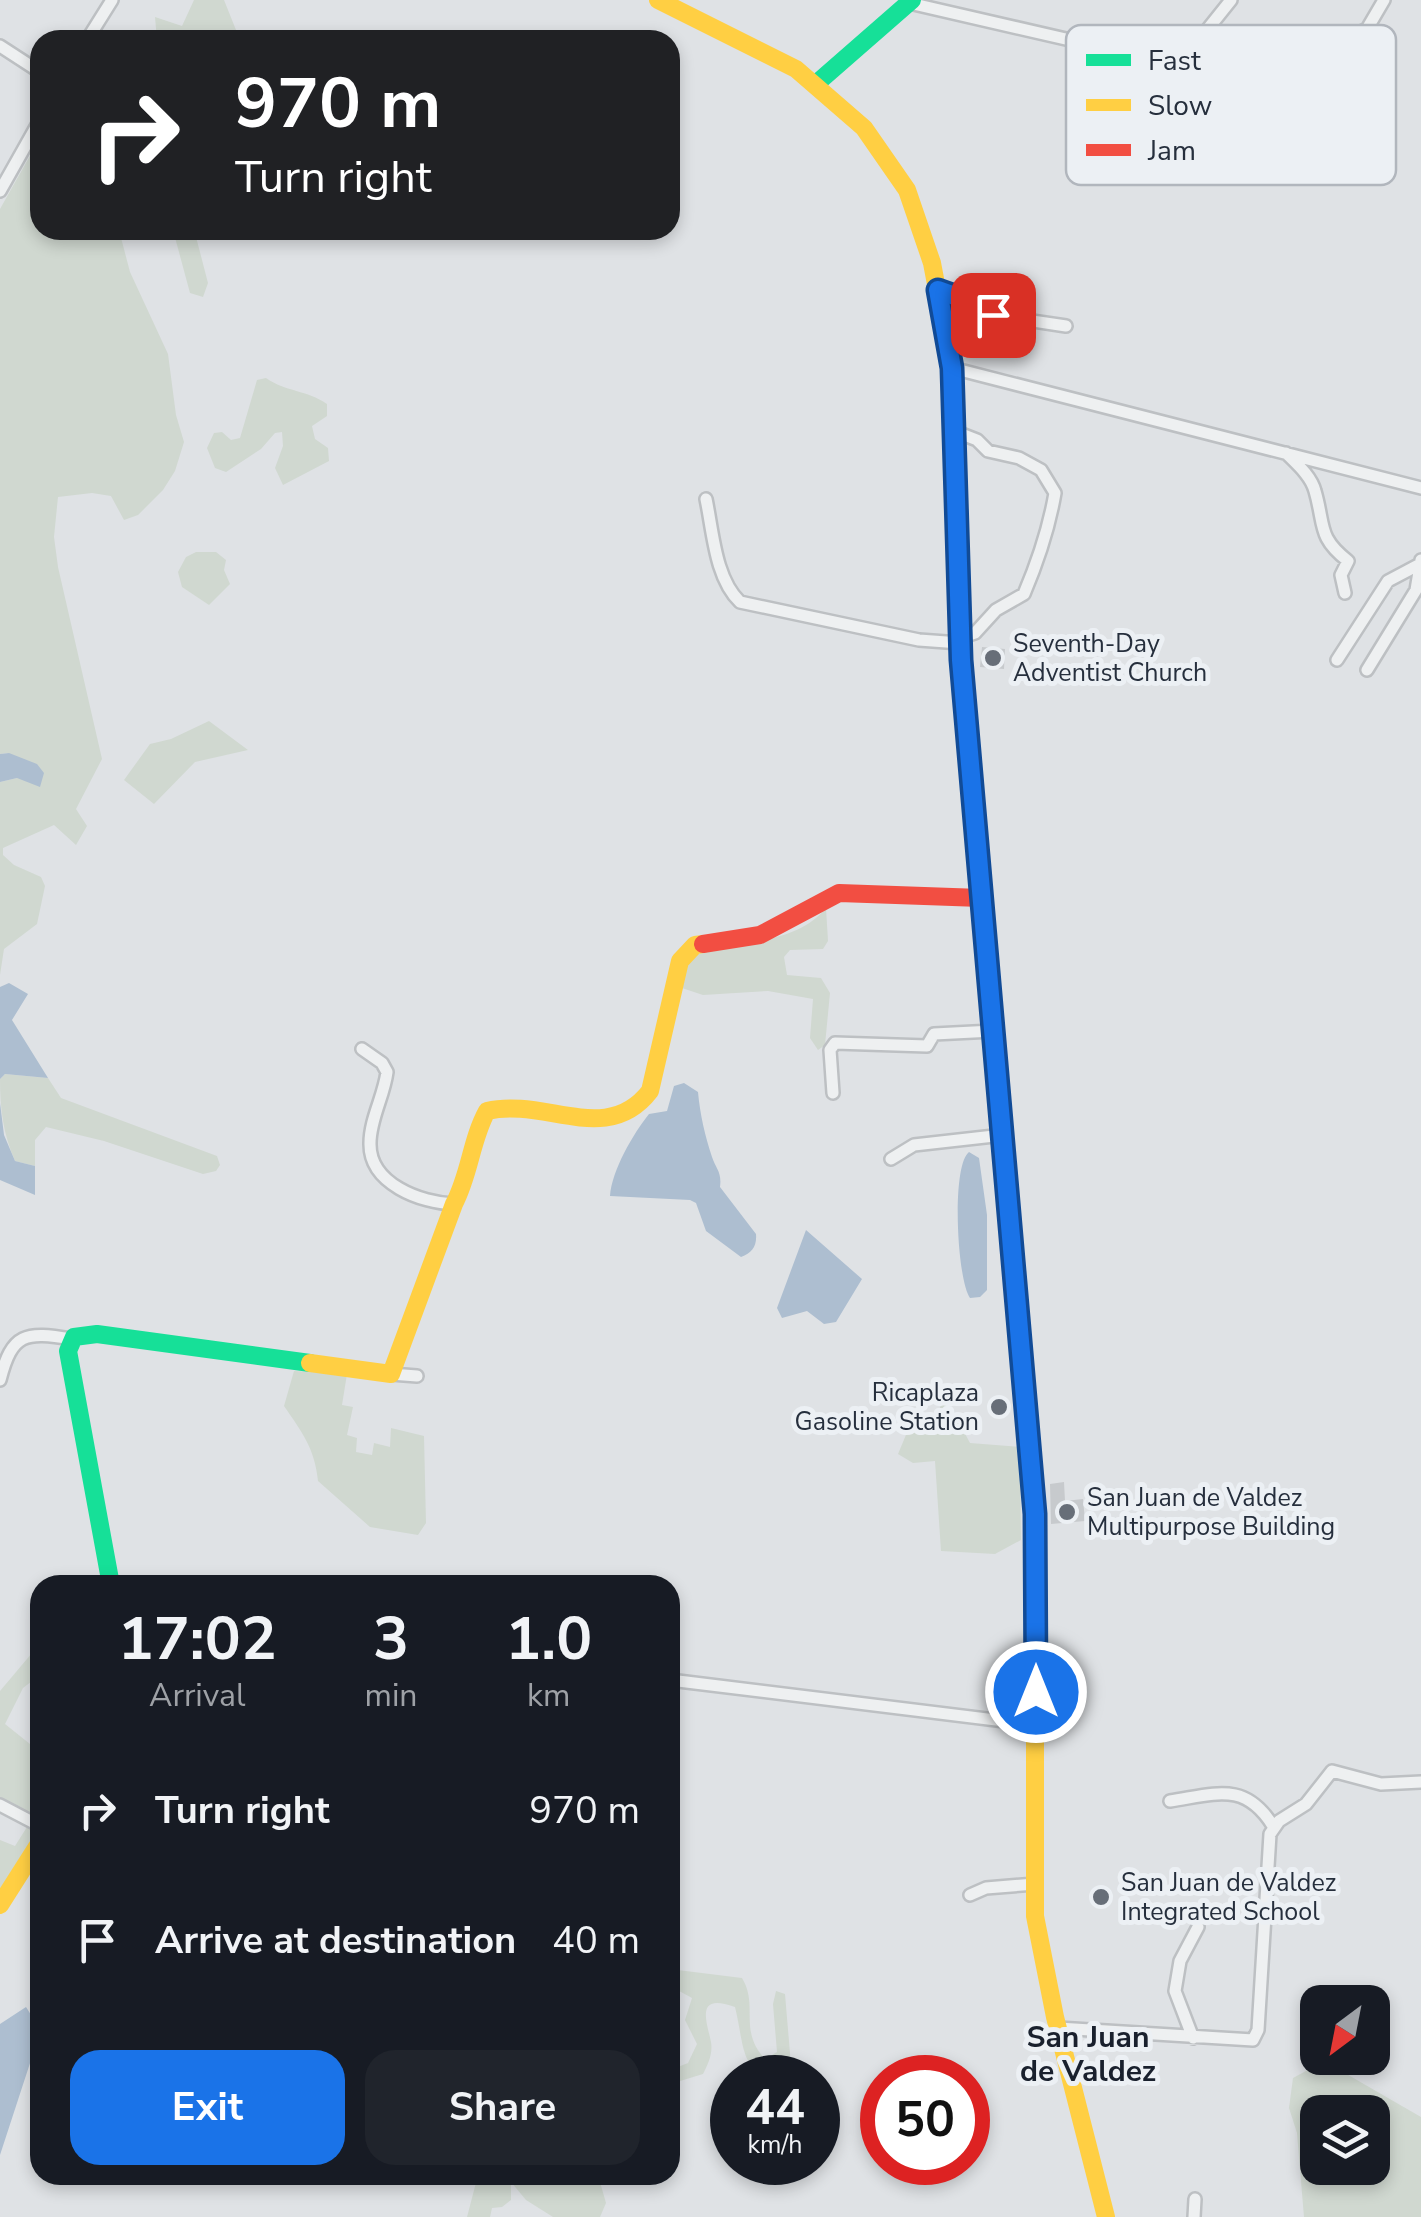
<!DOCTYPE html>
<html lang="en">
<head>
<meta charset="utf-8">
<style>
	body { margin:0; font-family:"Nunito Sans",sans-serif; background:#20242c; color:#f1f3f6; height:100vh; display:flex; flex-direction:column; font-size:38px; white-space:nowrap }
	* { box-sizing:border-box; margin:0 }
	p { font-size:32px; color:#9ea1a6 }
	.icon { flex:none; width:55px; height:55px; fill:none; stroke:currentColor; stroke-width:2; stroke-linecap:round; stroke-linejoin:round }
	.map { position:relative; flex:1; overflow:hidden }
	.side { position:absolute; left:30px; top:1575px; width:650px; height:610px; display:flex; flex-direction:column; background:#171b24; border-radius:30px; box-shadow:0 5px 15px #0003 }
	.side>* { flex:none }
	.top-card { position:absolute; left:30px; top:30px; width:650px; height:210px; border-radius:30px; box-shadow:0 5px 15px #0003; background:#202124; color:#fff; overflow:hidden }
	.needle { width:65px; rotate:212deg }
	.tools { position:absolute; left:1300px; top:1985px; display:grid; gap:20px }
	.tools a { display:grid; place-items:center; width:90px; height:90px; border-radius:20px; background:#171b24; box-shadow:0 5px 15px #0003; font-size:50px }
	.speed { position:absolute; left:710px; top:2055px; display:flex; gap:20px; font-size:50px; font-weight:700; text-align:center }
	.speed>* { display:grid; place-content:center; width:130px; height:130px; border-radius:50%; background:#171b24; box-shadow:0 5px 15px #0003; line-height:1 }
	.speed small { font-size:25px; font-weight:400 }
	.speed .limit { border:15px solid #d22; background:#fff; color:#111 }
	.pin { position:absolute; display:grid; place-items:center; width:85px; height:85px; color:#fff; margin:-42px; border-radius:20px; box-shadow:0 5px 15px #0006 }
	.me { position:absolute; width:110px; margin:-55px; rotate:0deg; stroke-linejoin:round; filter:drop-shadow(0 0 8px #0008) }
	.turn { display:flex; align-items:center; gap:35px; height:210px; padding:0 40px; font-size:45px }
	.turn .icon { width:130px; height:130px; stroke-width:2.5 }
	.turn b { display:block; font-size:70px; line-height:85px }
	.eta { display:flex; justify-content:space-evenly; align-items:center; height:170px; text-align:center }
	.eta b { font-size:60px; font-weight:700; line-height:70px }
	.cta { display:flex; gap:20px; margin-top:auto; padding:20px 40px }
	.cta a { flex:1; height:115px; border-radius:30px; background:#1a73e8; color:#fff; font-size:40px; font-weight:700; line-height:115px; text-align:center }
	.cta a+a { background:#20242c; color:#f1f3f6 }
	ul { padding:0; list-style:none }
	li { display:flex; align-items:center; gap:30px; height:130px; padding:0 40px }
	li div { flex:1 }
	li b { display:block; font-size:38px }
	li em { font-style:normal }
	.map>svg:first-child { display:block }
</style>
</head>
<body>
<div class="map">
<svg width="1421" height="2217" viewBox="0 0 1421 2217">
	<rect width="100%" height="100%" fill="#dfe2e5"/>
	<!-- green -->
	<path fill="#d0d8d0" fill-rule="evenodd" d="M194,0H224L240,40H157L155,17L182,26Z
		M40,138V230H119L130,272L168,354L176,415L184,442L175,471L163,490L138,515L124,520L111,496L92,493L58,497L54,537L58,567L102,759L76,809L87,826L76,845L54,825L3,848V855L14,865L41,877L45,886L37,924L4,949L0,975V782L17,778L9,753L0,754V209Z
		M173,230H201L195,233L208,283L203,297L190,293Z
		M266,378C286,392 307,390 327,404V416L312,426L315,439L328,448L329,461L283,485L275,468L283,446L282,432L275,433L261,449L226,472L215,468L207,448L214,433L222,432L231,440L240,438L257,380Z
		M196,552H216L226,560L224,570L230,584L209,605L182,587L178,572L186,557Z
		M209,721L248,750L195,762L154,804L124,780L150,744L171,739Z
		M826,908L828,941L823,949L790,950L784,957L787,975L821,978L830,993L825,1045L818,1050L810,1038L813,999L768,991L703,995L682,988C683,981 683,971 686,965C700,936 788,955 826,908Z
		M5,1074L48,1078L61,1098L217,1156L220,1165L216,1171L203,1174L104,1141L46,1127L35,1140V1166L15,1161C3,1133 0,1109 0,1079Z
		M294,1371L347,1374L342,1405L353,1407L347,1435L357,1438L356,1452L372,1455L374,1443L390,1447L391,1428L424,1436L426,1523L418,1535L370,1527L318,1481C315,1449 302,1432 284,1406Z
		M945,1396L970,1443L1020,1447L1021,1540L995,1554L941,1551L935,1461L913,1463L898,1454L908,1430L932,1426Z
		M32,1653L40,1654V1675L23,1688L5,1724L40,1752V1825L0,1893V1840L15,1846L27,1827L0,1810V1691Z
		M670,1969L742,1978C759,2006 738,2030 765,2059L777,2052L773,2004L776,1991L785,1994L792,2077C738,2078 746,2052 735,2007C694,1992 707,2022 711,2042C713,2054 708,2064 703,2074L677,2082L670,2070L688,2063L697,2044L685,2020L692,1998L670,1986Z
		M1324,2061L1421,2117V2217H1304L1297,2133L1289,2108L1293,2078ZM1318,2112H1372V2168H1318Z
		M478,2175H529L561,2182L578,2175H598L606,2203L600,2217H553L526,2200L511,2182V2200L502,2207L492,2208L490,2217H467Z"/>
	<!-- water -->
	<path fill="#adbed0" d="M9,753L37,764L44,773L40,787L17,778L0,782V754Z
		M9,983L28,994L12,1020L48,1078L5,1074L0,1079V987Z
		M684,1083L698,1092C700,1114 705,1136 712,1157C716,1169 722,1172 720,1187L756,1234C757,1246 752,1253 741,1257L706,1231L696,1203L690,1200L610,1196C612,1170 633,1134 649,1114L667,1111L674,1086Z
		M0,1103L4,1135L15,1161L35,1166V1195L0,1180Z
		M969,1152L979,1158L987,1215V1290L980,1297L970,1298C957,1280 951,1166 969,1152Z
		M806,1230L862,1279L836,1322L824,1324L807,1311L782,1318L777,1308Z
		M26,2007L40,2029V2052L32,2057L0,2155V2024Z"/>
	<!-- building -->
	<path fill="#c7cacd" d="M982,647L1005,649L1004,669L980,667Z
		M1064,1482L1065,1501L1083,1499L1085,1521L1051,1524L1050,1484Z"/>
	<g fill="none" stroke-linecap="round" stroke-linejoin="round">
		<defs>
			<path id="street" d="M909,3L1179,65L1297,97L1304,94L1315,69L1340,42L1367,29L1384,0
				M87,40L112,0
				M0,46L40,72
				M1179,65L1231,0
				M0,191L40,120
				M938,290L966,299L993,315L1066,326
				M952,368L1421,488
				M954,431L977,440L988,451L1019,458L1041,470L1055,493C1049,528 1038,561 1024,594L996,610L975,633L960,638
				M1286,453C1297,464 1311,476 1315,491C1325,525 1317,537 1348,561L1341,575L1345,593
				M706,499C713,532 715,578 740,602L919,640L960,643
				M1337,660L1388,581L1420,564
				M1367,670L1416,590L1421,560
				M362,1049L382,1063L387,1072C384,1096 370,1119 370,1143C369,1184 421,1203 454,1204
				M833,1093L830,1050L835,1043L927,1046L934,1034L993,1031
				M891,1159L914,1145L1003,1135
				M391,1374L417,1376
				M0,1380C12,1333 25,1331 72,1339
				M670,1680L1036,1725
				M1170,1801C1216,1794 1245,1781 1273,1826
				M0,1805L40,1826
				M970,1895L986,1888L1035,1884
				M1058,2028L1253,2040L1258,2030L1270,1834L1279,1821L1306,1804L1332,1771L1381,1784L1421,1782
				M1193,2038L1175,1991L1180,1961L1198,1927
				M1194,2217L1195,2199"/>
		</defs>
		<!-- street casing -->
		<use href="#street" stroke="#bdc0c3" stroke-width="16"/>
		<!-- street -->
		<use href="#street" stroke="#eef0f1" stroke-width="11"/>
		<!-- fast -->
		<path stroke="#16e098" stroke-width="18" d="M817,83L912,0
			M962,673L1018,1312
			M111,1585L68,1351L74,1337L97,1334L310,1363"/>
		<!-- slow -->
		<path stroke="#ffcf43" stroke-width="18" d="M658,0L796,69L864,128L907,190L932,263L952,368L962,673
			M310,1363L391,1374L454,1204C470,1174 471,1140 487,1111C545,1097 607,1147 650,1091L680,961L695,945L703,944
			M1035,1702V1916L1055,2017L1106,2217
			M0,1905L40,1842"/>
		<!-- jam -->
		<path stroke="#f24e42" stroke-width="18" d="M703,944L760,935L839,893L981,898
			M1018,1312L1035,1514V1702"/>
	</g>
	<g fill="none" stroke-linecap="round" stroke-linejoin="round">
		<defs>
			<path id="route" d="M993,315L966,300L938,290L952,368L961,660L1035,1514L1036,1692"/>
		</defs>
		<!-- route casing -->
		<use href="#route" stroke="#114b97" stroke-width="25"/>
		<!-- route -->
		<use href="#route" stroke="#1a73e8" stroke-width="18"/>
	</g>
	<!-- markers -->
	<g fill="#676e78" stroke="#ecf0f4" stroke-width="4">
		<circle cx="993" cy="658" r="10"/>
		<circle cx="999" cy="1407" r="10"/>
		<circle cx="1067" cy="1512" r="10"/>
		<circle cx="1101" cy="1897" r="10"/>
	</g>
	<g text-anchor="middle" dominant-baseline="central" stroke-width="10" stroke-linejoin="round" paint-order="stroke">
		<!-- poi labels -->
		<g font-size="25" fill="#262f3d" stroke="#ecf0f4" text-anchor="start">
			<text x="1013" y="644">Seventh-Day<tspan x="1013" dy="29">Adventist Church</tspan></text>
			<text x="979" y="1393" text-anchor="end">Ricaplaza<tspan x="979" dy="29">Gasoline Station</tspan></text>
			<text x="1087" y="1498">San Juan de Valdez<tspan x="1087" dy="29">Multipurpose Building</tspan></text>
			<text x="1121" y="1883">San Juan de Valdez<tspan x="1121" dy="29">Integrated School</tspan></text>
		</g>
		<!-- quarter labels -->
		<g font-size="30" font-weight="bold" fill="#19202d" stroke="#ecf0f4">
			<text x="1088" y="2037">San Juan<tspan x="1088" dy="34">de Valdez</tspan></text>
		</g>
	</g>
	<!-- legend -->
	<rect x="1066" y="25" width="330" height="160" rx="15" fill="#ecf0f4" stroke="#b1b6bd" stroke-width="2.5"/>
	<rect x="1086" y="54" width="45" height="12" fill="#16e098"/>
	<rect x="1086" y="99" width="45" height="12" fill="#ffcf43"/>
	<rect x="1086" y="144" width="45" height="12" fill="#f24e42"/>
	<g font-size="28" fill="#262f3d">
		<text x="1148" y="70">Fast</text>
		<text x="1148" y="115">Slow</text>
		<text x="1148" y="160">Jam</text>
	</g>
</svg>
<div class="tools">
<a><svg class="needle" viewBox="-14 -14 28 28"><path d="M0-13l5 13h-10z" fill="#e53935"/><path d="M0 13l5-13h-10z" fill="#9ea1a6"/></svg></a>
<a><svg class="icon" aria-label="layers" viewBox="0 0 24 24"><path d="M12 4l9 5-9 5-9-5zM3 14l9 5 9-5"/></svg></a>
</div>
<div class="speed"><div>44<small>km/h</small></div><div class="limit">50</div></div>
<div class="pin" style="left:993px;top:315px;background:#d93025"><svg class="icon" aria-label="arrive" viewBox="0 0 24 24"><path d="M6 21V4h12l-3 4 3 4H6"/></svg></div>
<svg class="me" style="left:1036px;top:1692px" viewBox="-20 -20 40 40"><circle r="17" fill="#1a73e8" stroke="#fff" stroke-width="3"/><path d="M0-11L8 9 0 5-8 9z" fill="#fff"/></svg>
<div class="top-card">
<div class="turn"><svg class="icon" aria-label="right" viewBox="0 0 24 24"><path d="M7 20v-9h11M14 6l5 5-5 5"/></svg><div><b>970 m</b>Turn right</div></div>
</div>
<section class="side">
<div class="eta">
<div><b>17:02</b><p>Arrival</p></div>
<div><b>3</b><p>min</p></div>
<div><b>1.0</b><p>km</p></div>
</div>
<ul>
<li><svg class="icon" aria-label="right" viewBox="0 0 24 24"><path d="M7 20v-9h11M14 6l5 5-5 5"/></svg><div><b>Turn right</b></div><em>970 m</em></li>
<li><svg class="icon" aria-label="arrive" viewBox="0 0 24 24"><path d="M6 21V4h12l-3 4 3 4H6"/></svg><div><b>Arrive at destination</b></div><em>40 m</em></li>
</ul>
<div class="cta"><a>Exit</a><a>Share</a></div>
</section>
</div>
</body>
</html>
